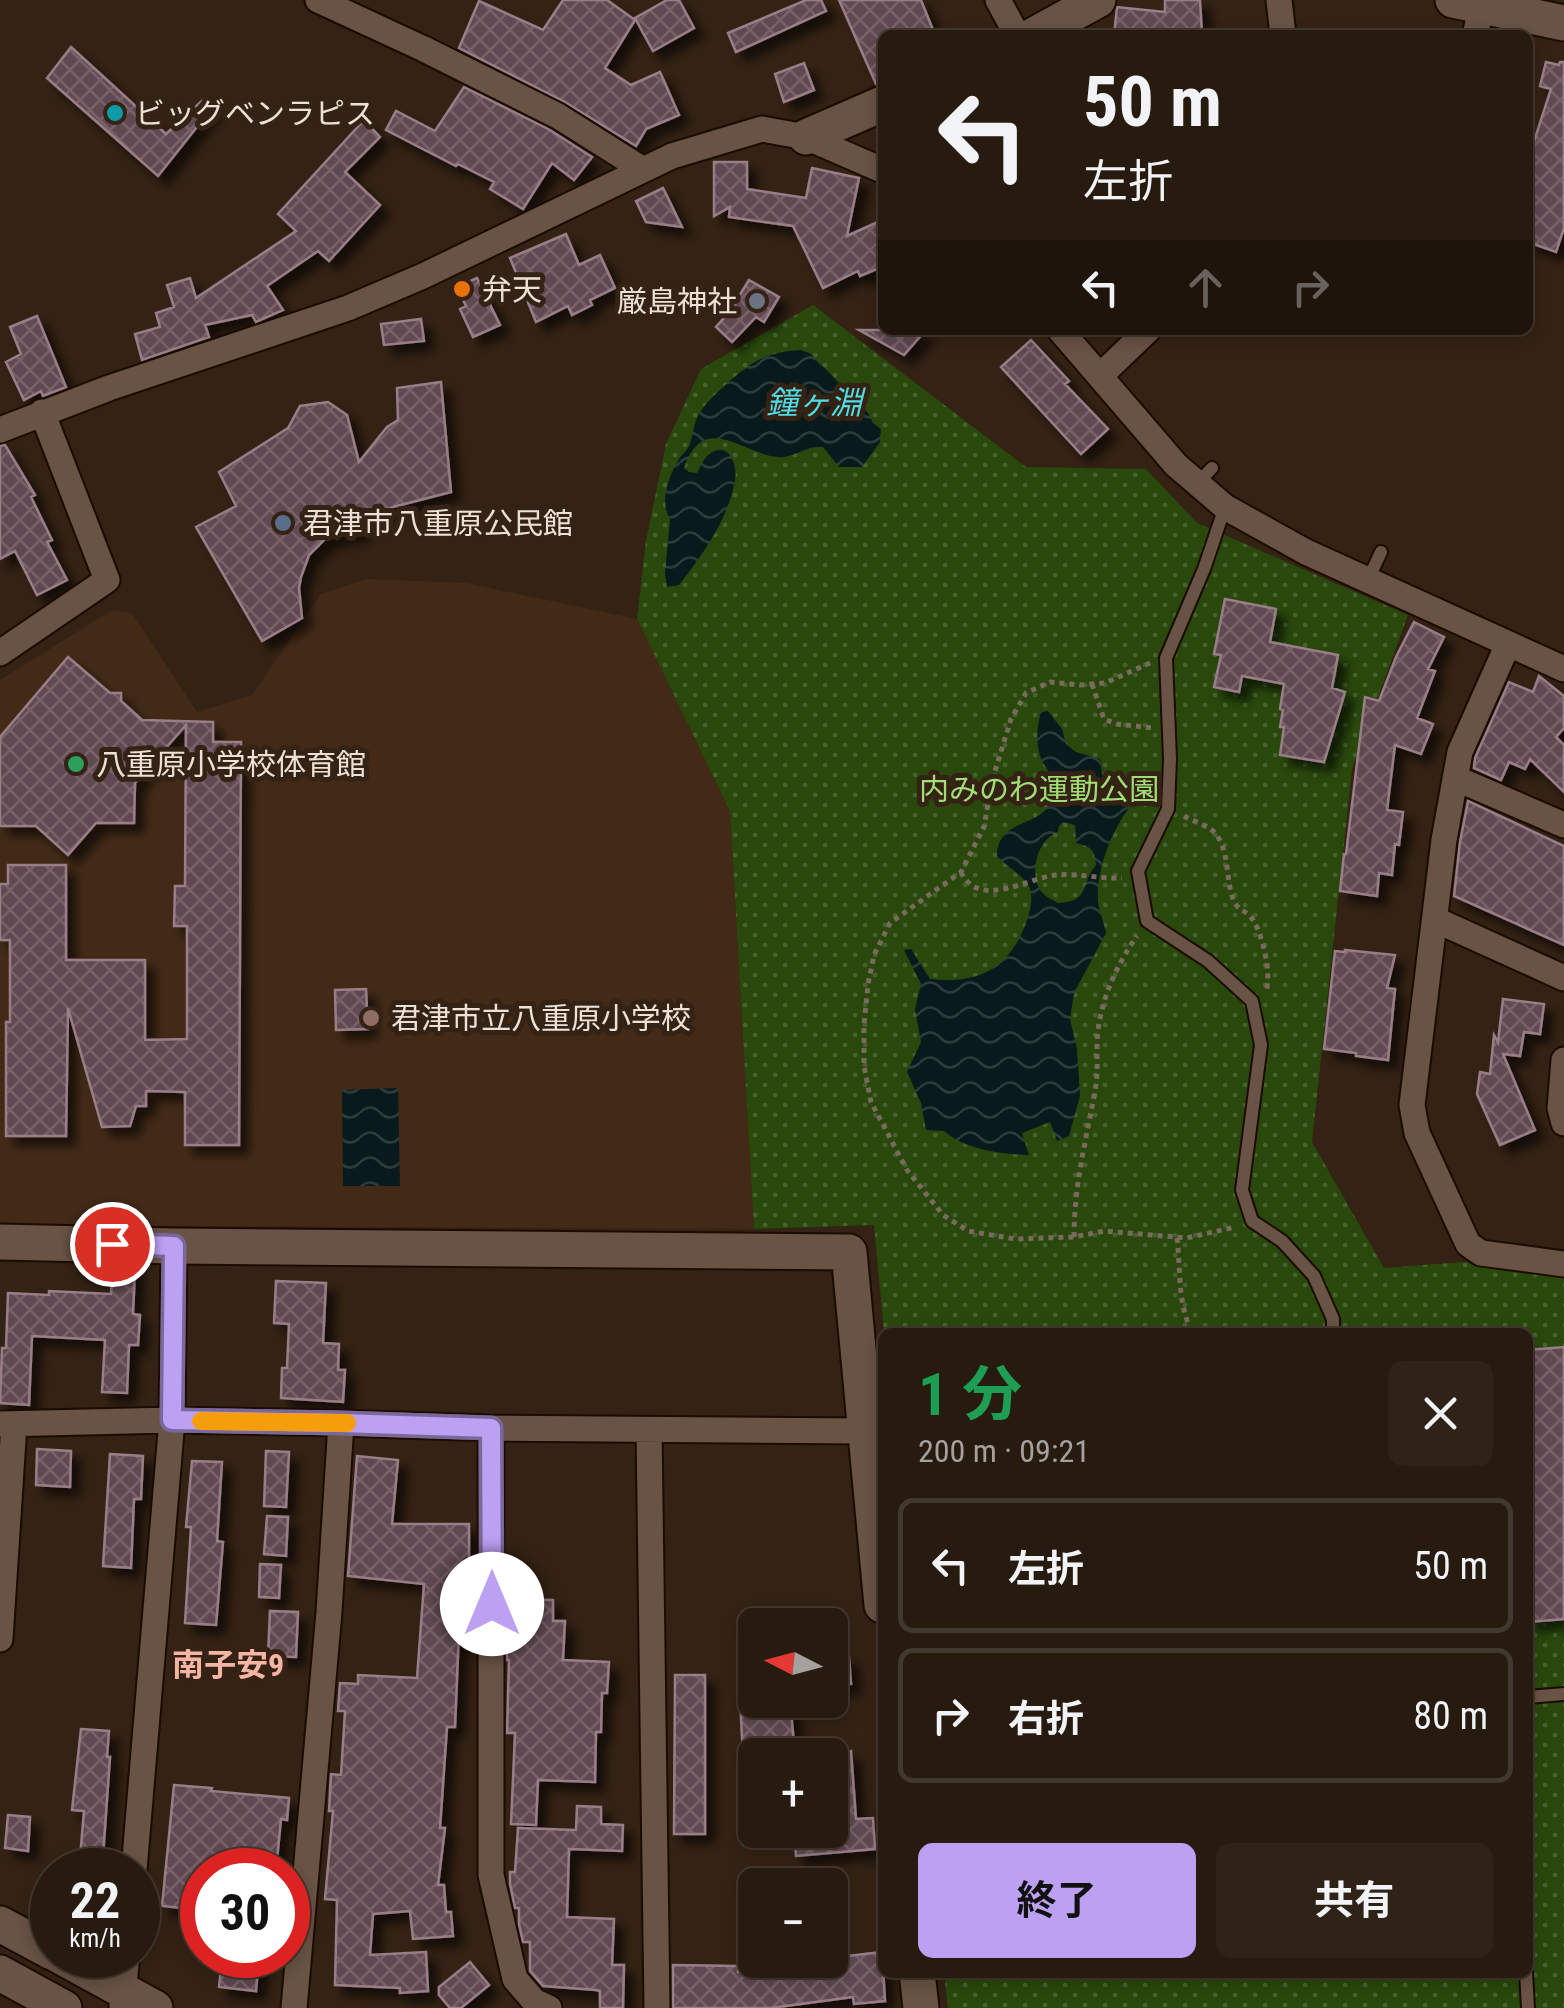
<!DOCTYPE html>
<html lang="ja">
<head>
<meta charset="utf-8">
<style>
	body { margin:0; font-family:"Roboto Condensed","Noto Sans JP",sans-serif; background:#2f2318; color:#f1f3f6; height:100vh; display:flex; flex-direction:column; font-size:38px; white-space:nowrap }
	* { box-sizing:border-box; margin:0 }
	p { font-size:32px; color:#a4a19e }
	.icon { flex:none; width:55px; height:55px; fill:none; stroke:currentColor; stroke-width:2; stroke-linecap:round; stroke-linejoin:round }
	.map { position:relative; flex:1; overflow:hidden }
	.sheet { position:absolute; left:878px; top:1328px; width:655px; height:650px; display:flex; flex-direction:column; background:#271a0f; border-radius:15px; box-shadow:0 5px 15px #0003,0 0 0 2px #43382f }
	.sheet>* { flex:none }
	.banner { position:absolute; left:878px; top:30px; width:655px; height:305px; border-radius:15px; box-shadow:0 5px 15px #0003,0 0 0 2px #43382f; background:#271a0f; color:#f1f3f6; overflow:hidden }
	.needle { width:65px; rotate:276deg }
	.tools { position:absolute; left:738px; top:1608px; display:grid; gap:20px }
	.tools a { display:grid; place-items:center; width:110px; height:110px; border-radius:15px; background:#271a0f; box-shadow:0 5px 15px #0003,0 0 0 2px #43382f; font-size:50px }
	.speed { position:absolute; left:30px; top:1848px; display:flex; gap:20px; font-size:50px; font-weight:700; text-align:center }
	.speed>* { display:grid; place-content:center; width:130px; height:130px; border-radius:50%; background:#271a0f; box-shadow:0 5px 15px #0003,0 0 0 2px #43382f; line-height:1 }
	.speed small { font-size:25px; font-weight:400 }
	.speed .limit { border:15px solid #d22; background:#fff; color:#111 }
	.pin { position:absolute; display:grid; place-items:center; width:85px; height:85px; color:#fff; margin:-42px; border:5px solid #fff; border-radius:50%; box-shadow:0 2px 10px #0007 }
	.me { position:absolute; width:110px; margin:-55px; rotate:0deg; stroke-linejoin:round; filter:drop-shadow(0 0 8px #0008) }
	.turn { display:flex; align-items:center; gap:35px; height:210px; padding:0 40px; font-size:45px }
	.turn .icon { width:130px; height:130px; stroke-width:2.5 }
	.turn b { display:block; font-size:70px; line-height:85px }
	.lanes { display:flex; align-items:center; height:95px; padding:0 40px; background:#0003; justify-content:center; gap:50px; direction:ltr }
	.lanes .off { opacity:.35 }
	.round { display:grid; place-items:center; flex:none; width:105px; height:105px; border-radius:15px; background:#2f2318 }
	.head { display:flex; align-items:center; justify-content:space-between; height:170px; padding:0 40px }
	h1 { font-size:60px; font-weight:700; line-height:75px; color:#1e9e55 }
	.action { display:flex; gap:20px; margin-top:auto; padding:20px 40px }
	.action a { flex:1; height:115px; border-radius:15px; background:#bca0f2; color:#111; font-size:40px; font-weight:700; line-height:115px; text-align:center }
	.action a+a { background:#2f2318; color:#f1f3f6 }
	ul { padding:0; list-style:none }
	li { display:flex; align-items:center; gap:30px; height:135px; margin:0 20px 15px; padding:0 20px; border:5px solid #43382f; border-radius:15px }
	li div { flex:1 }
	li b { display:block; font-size:38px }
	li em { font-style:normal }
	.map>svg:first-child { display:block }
</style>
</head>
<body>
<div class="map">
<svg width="1564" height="2008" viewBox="0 0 1564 2008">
	<defs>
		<pattern id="green-dots" width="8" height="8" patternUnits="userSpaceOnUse" patternTransform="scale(2.5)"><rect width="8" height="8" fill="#29480c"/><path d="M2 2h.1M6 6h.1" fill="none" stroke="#48622f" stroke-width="1.8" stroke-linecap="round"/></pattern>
		<pattern id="water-waves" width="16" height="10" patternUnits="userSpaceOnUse" patternTransform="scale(2.5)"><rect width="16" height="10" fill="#081a1b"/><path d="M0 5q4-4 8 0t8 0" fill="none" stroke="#2c3b3b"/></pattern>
		<pattern id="building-cross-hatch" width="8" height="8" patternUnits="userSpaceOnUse" patternTransform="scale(2.5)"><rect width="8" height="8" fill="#614852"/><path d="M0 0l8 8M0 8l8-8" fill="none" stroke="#78626a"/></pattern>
		<filter id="shadow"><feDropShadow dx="9" dy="9" stdDeviation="5" flood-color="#0009"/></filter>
	</defs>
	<rect width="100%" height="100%" fill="#342214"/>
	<!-- built -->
	<path fill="#422a17" d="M367,579L466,583L637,619L730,811L754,1229L0,1225V680L112,610L132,613L197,712L252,695L321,594Z"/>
	<!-- green -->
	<path fill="url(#green-dots)" d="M813,305L1026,467L1146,469L1197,523L1408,615L1352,769L1312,1142L1384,1268L1463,1262L1564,1273V2008H948L944,1973L1528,1972V1332H884L874,1225L754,1229L730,811L637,619L646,541L666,444L701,369Z"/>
	<!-- water -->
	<path fill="url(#water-waves)" fill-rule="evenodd" d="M801,350L811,354L868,413L873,423L881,429L880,442L862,467H839L823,447C806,445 794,459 777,457C741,453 704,411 684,468L689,472L697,473C701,466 704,457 711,453C729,441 738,466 735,480C728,520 703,554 679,585L667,587L665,573L670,519C659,502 669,475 679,459C682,454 687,451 689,446C693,437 693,425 698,416C704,404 715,395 724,386C751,363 764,352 801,350Z
		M1048,711L1062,729L1066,744L1076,752L1100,759L1102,775L1112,783L1129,808C1111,832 1096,871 1098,901C1099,912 1104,922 1106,933L1074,993L1070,1019L1077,1049L1080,1096L1069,1136L1057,1141L1050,1122L1022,1133L1029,1155C1001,1154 966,1150 944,1131L926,1130L921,1103L907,1072L921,1042L915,1009L921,984L904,950L911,949L930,979C978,985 1011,968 1027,920C1030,910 1033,900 1030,889C1027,878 1006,866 997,856C997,814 1052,831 1055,788C1055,778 1050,773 1045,766C1035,751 1036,728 1041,712ZM1063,822L1075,825L1076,843C1091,847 1094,848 1096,865C1079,886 1091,901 1058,903C1051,899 1043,896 1039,888C1030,870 1038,839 1058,832L1059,826Z
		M398,1088L400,1186H343L342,1090Z"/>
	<!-- building -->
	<path fill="url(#building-cross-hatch)" stroke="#997e87" stroke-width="2.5" filter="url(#shadow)" d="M563,0H607L635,20L605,68L631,85L660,72L679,115L646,129L636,146L565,102L459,48L479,1L543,30Z
		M667,0H679L694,28L653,51L635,18Z
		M806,0H821L826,11L736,52L728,33Z
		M839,0H921L935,35H882V83L876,84Z
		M1165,0H1200L1202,35H1114L1117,7L1165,12Z
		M71,47L166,134L203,100L212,108L158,176L47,78Z
		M1546,62L1559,65L1560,62H1564V228L1556,252L1528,242V160L1551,89L1540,86Z
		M804,63L814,90L784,102L775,74Z
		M464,87L550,130L592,157L574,180L552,163L523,209L490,189L494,182L458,164L456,166L386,130L396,111L435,131Z
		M364,120L380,137L345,172L380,205L329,261L318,251L267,286L283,310L256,322L252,315L205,325L209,337L142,360L135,334L160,327L156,313L174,307L167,285L190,278L196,298L296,231L278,214Z
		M714,162H747V189L806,198L812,168L859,178L847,236L882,220V267L860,276L858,271L823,288L793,226L729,217L730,207L714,216Z
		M663,188L682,227L646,222L636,201Z
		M566,234L579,265L600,255L615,288L590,300L592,305L572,315L568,306L536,322L510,258Z
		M477,278L500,325L473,337L460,309L466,306L457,287Z
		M749,280L779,297L764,322L756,317L732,342L716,327L730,311Z
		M37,316L66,387L43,396L41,391L24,400L6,362L21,354L10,327Z
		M421,319L424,341L384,345L381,324Z
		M859,330H926L904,355Z
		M1031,340L1069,381L1065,384L1108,429L1081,454L1001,367Z
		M441,382L451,492L393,507L364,520L357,533L339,535L324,540L309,555L301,577L299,588L302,618L262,641L196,527L236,506L219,472L288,428L300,406L328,402L347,415L359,462L387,427L398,420L397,388Z
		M5,445L35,495L31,497L52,540L47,542L67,580L37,595L15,551L0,559V446Z
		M1225,599L1276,609L1270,642L1338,655L1332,688L1345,692L1324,762L1280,755L1284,727H1280L1283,710L1280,709L1284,684L1242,676L1239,692L1214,687L1221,655L1214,654Z
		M1414,622L1444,637L1428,669L1435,671L1417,718L1433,724L1421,754L1395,745L1387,810L1403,812L1399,845L1395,844L1392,875L1379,873L1377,896L1340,891L1344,854H1346L1365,697L1379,701L1396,657Z
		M68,657L110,693H121V701L142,720L213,722V742H241L239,1145H185V1092L146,1091V1106H136L130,1126L102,1127L68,1008L66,1136H6V1022H10V940H0V884H8V865H66V960H145V1040L187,1039V926H174L175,886H185L186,725L135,783L134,823H96L68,855L36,826H0V737Z
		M1539,676L1564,696V728L1556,737L1564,745V792L1530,759L1525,769L1509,762L1501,780L1474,768L1475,758L1509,682L1533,692Z
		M1468,801L1564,846V945L1454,896L1460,842Z
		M1345,950L1395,955L1387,988L1395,989L1388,1060L1356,1056V1053L1324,1049L1335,951L1345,952Z
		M366,989L368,1029L336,1030L335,990Z
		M1503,999L1544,1004L1540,1034L1524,1032L1520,1056L1503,1054L1535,1130L1500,1145L1477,1094L1480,1072L1490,1074L1494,1035L1498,1042Z
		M112,1268L135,1269L133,1314L140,1315L138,1345H129L127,1393L102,1392L105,1340L32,1336L29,1405L0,1403L2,1348H6L8,1293L49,1295V1291L111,1294Z
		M276,1281L326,1283L323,1343L339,1344L338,1370H345L343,1402L281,1398L282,1368H287L289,1324L274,1323Z
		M1564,1347V1619L1528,1622V1350Z
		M37,1449L71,1451L70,1487L36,1485Z
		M266,1451L289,1452L286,1507L264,1506Z
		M110,1454L143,1456L141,1499H134L131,1568L103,1566Z
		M357,1456L398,1460L392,1524H469V1584L461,1583L455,1727H447L440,1828H445L438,1885H444L446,1912H451L453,1936L413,1939L410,1911L373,1914L370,1955L426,1952L428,1991L400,1993V1988L335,1985L337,1900L325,1899L333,1811H329L331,1774L341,1775L345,1711H338L340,1683L358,1684V1675L417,1678L424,1584L348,1576Z
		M192,1461L222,1462L217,1541L223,1542L216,1625L185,1623L191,1527H186Z
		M267,1516L288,1517L286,1556L264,1554Z
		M260,1564L281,1565L279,1598L259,1597Z
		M507,1599L553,1600V1621H565L563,1660L609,1662L607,1693H602L601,1732H596L595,1782L538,1780L536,1825L511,1824L515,1733H507L509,1660H507Z
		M270,1611L298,1612L296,1657L268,1656Z
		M849,1657L851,1684L832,1686L830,1658Z
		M675,1675H705V1834H674Z
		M740,1700H790L795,1755H743Z
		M81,1729L109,1731L107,1757H110L102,1870H79L84,1811L72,1810Z
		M851,1751L856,1819L873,1818L875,1849L796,1856L794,1830H830V1753Z
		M174,1785L212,1788L211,1791L289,1798L287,1820L281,1819L276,1870H202V1910L162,1906Z
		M577,1806L601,1807V1824L623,1825L622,1851L569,1849L567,1917L614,1919L612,1965H624L623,2008H600V1991L596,1990L543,1986L530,1971V1942H523L519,1924V1908H515L510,1884V1872H515L518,1828L576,1830Z
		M8,1815L30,1817L28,1851L5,1848Z
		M882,1952L885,2001L854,2004L853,1997L771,2008H673V1965L738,1966V1972L808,1964V1960H830V1958Z
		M227,1955H259L256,1991L219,1987L222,1958H226Z
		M470,1962L489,1985L461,2008H450L439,1995V1987Z"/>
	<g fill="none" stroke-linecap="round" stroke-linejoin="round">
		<defs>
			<path id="lane" d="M1197,484L1212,468
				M1225,507L1204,569L1166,658L1170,759L1168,809L1138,871L1147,921L1208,961L1252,1001L1261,1045L1242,1190L1252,1221L1282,1241L1314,1276L1333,1319V1332
				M1368,580L1381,552
				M1528,1697L1564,1694
				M1526,1972L1528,2008"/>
			<path id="street" d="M318,0L424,49L558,116L642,169
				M998,0L1017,35
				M1279,0L1283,35
				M1475,35L1482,5
				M1060,330L1176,465L1225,507L1306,552L1564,669
				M1100,376L1148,330
				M0,430L109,388L348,308L423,276L672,156L762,129L806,137L882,170
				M1508,644L1460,752L1444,840L1412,1105L1417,1133L1468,1244L1481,1253L1564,1264
				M0,653L107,580L42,412
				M1455,778L1564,825
				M1436,920L1564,978
				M1564,1060L1560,1108L1564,1123
				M0,1424L172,1420L341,1423L491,1428L866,1431
				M491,1428V1875L515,1979L534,2001L549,2008
				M649,1430L657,2008
				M0,1639L14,1424
				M134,1870L172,1420L174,1246
				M122,2005L127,1955
				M294,2008L329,1612L341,1423"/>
			<path id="secondary" d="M1453,0L1564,23
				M1034,35L1098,0
				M806,137L882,104
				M0,1242L174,1246L849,1252L882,1605
				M0,1924L52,1952
				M58,1955L155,2008
				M917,1972L921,2008
				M0,1973L64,2008"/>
		</defs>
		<!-- lane casing -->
		<use href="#lane" stroke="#1b0b01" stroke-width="16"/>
		<!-- street casing -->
		<use href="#street" stroke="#1b0b01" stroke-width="29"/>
		<!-- secondary casing -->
		<use href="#secondary" stroke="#1b0b01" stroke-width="39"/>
		<!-- path -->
		<path stroke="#7a6a5e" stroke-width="5" stroke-dasharray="5 5" stroke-linecap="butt" d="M1150,663L1105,683L1080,685L1050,682L1026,693L1011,719L992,781L984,827L961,872L890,923L874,955L868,984L864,1025V1066L871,1102L907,1170L943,1215L968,1231L1015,1239L1074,1237L1104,1231L1187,1238L1235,1227
			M1092,684L1104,719L1117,724L1153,728
			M1184,816C1194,822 1212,826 1218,837C1229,854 1226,879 1233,899C1237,909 1242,909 1249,915C1262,927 1272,975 1266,991
			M961,872C979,910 1027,878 1056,875C1078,873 1100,879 1122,878
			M1074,1237C1074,1186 1086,1140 1095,1091C1098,1075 1097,1061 1097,1044C1098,1006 1115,967 1137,936
			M1177,1238C1181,1270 1177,1303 1192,1332"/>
		<!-- lane -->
		<use href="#lane" stroke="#685344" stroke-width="12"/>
		<!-- street -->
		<use href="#street" stroke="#685344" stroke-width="25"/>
		<!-- secondary -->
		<use href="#secondary" stroke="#685344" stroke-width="35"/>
	</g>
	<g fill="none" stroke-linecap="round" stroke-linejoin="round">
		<defs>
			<path id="route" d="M112,1244L174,1246L172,1420L341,1423L491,1428L492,1604"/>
		</defs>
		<!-- route casing -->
		<use href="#route" stroke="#7a689d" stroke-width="25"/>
		<!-- route -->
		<use href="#route" stroke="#bca0f2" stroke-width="18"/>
		<!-- slow -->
		<path stroke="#f59e0b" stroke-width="18" d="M201,1421L347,1423"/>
	</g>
	<!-- markers -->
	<circle fill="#0f9aa8" stroke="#342214" stroke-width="4" cx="115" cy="113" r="10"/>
	<circle fill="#e8710a" stroke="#342214" stroke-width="4" cx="462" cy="289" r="10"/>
	<circle fill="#6b7280" stroke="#342214" stroke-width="4" cx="757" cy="301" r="10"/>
	<circle fill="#5c6f8a" stroke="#342214" stroke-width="4" cx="283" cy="523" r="10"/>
	<circle fill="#2e9e5b" stroke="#342214" stroke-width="4" cx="76" cy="764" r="10"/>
	<circle fill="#8d6e63" stroke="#342214" stroke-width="4" cx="371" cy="1018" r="10"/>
	<g text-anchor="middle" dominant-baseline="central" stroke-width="10" stroke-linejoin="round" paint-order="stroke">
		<!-- poi labels -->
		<g font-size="30" fill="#ece0d7" stroke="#342214" text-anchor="start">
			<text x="135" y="113">ビッグベンラピス</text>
			<text x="482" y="289">弁天</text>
			<text x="737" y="301" text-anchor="end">厳島神社</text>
			<text x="303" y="523">君津市八重原公民館</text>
			<text x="96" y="764">八重原小学校体育館</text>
			<text x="391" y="1018">君津市立八重原小学校</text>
		</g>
		<!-- park labels -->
		<g font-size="30" fill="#a1de76" stroke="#342214">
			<text x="1039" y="789">内みのわ運動公園</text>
		</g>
		<!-- water labels -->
		<g font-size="32" font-style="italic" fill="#50dce5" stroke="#342214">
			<text x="814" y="403">鐘ヶ淵</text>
		</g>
		<!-- neighbourhood labels -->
		<g font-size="32" font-weight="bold" fill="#f7b6a5" stroke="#342214">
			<text x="228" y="1665">南子安9</text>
		</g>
	</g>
</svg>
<div class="tools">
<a><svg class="needle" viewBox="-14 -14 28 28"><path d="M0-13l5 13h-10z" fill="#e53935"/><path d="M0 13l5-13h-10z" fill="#a4a19e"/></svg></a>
<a>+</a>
<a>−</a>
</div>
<div class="speed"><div>22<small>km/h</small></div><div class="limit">30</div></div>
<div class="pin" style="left:112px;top:1244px;background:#d93025"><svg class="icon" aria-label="arrive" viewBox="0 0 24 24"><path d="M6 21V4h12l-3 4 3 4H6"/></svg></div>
<svg class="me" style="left:492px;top:1604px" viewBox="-20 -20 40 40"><circle r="19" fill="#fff"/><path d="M0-13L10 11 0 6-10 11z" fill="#bca0f2"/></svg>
<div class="banner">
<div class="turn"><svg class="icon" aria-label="left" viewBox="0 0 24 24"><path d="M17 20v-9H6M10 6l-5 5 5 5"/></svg><div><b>50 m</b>左折</div></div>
<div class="lanes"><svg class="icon" aria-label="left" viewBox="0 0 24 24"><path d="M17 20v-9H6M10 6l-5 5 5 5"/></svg><svg class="icon off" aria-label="ahead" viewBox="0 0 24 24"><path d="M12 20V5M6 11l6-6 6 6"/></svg><svg class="icon off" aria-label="right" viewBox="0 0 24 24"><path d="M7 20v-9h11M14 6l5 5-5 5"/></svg></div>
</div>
<section class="sheet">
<div class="head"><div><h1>1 分</h1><p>200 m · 09:21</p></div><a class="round"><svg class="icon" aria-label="close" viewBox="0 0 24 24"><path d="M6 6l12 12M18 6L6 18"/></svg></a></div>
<ul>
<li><svg class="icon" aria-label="left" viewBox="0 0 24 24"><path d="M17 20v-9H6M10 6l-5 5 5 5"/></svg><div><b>左折</b></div><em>50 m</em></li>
<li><svg class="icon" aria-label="right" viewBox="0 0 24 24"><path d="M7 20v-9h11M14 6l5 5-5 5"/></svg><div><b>右折</b></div><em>80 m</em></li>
</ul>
<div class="action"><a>終了</a><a>共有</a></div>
</section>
</div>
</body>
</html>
